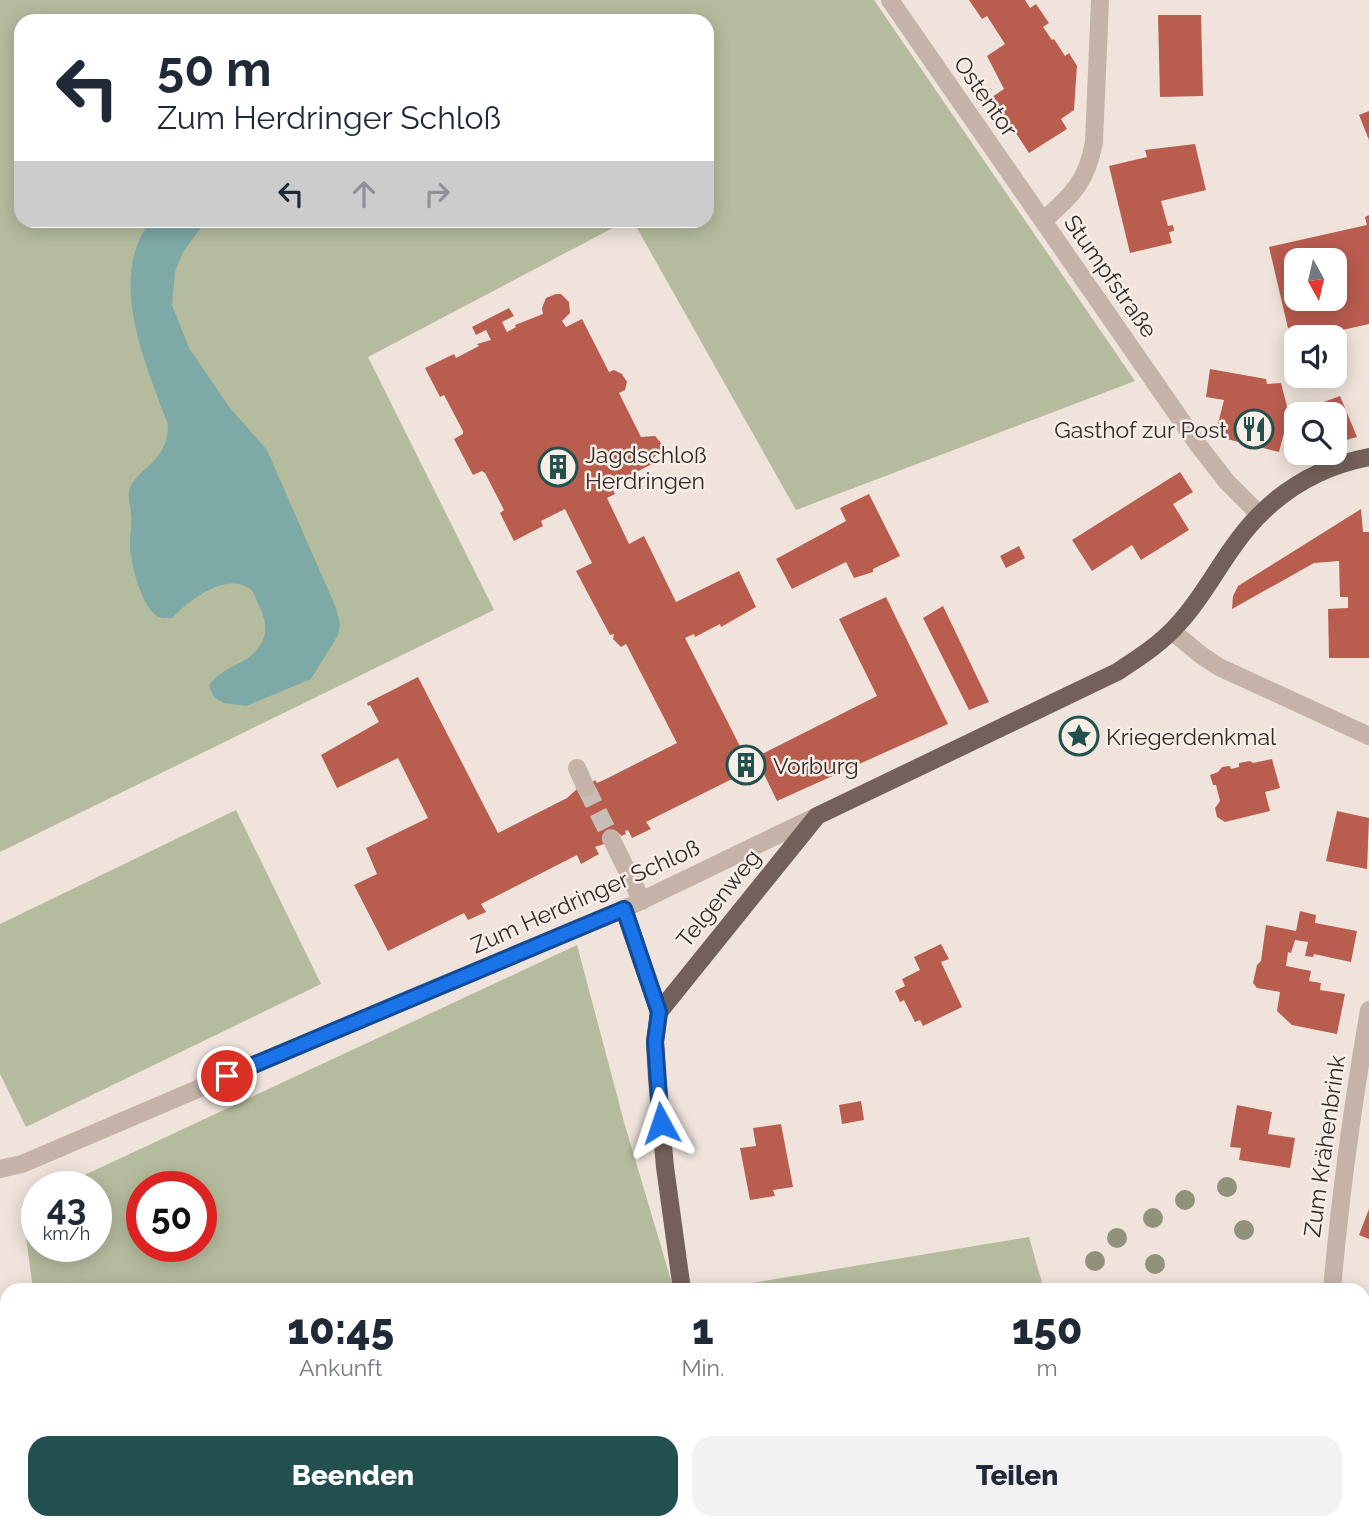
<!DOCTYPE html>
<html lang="de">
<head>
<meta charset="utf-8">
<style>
	body { margin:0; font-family:Raleway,sans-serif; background:#f2f2f3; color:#1f2937; height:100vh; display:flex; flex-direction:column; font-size:26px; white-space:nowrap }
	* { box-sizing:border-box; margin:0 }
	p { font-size:23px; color:#747a83 }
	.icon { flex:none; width:38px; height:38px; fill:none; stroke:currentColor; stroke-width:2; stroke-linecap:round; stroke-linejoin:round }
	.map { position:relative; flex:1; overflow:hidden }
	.details { position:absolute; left:0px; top:1283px; width:1370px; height:247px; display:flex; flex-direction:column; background:#fff; border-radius:21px 21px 0 0; box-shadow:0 4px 18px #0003 }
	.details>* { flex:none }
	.banner { position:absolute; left:14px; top:14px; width:700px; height:214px; border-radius:21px; box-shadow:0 4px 18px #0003; background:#fff; color:#1f2937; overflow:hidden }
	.needle { width:46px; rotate:172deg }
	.tools { position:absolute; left:1284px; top:248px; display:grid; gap:14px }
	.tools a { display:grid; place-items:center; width:63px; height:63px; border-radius:14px; background:#fff; box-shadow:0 4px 18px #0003; font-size:35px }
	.speed { position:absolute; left:21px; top:1171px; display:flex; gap:14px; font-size:35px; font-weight:700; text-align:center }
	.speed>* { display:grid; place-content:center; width:91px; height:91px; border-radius:50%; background:#fff; box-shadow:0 4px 18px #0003; line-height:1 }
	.speed small { font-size:18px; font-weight:400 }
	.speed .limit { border:10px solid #d22; background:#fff; color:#111 }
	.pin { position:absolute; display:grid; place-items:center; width:60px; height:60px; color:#fff; margin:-30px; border:4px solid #fff; border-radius:50%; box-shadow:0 2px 7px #0007 }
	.me { position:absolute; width:77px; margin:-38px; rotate:355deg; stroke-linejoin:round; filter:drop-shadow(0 0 5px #0008) }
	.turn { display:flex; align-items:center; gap:24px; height:147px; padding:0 28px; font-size:32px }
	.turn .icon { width:91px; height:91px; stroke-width:2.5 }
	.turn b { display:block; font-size:49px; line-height:60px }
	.lanes { display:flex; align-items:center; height:66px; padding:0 28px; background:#0003; justify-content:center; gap:35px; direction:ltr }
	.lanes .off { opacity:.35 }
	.eta { display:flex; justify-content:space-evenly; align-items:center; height:119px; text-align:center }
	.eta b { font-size:42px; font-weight:800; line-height:49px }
	.cta { display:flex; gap:14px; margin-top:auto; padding:14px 28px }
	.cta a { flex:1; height:80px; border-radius:21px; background:#22504e; color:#fff; font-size:28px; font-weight:800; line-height:80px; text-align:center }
	.cta a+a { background:#f2f2f3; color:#1f2937 }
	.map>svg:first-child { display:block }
</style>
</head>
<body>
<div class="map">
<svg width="1369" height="1528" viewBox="0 0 1369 1528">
	<rect width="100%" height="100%" fill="#efe3db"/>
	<!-- green -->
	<path fill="#b5bc9d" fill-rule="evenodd" d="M0,0H874L1135,381L796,510L633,221L707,220V21H21V220L626,221L368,357L494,610L0,852Z
		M236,810L321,984L26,1127L0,1074V924Z
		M577,945L624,1122L674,1290H33L22,1205L37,1198V1246H96V1186H61ZM142,1186H201V1246H142Z
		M1029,1237L1044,1290H710Z
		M66,1523H1134V1528H67Z"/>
	<!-- water -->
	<path fill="#7da9a6" d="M151,221H206L183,252L175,272L172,305L189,348L230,408L267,450L336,608L340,624L338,635L311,679L246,706L224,703L214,697L209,686C222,664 255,665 264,637C267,627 264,615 259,606C257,602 255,595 252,591C229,569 188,601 172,618C166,618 161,619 156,615C142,607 130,562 130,546C130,535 132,524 131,514C131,507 128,499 129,492C133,469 169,464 168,424C146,365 106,277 151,221Z"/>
	<!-- building -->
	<path fill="#b95d4f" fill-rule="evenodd" d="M969,0H1025L1030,8L1036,4L1049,23L1043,27L1052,40L1054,39L1065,56L1069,53L1077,66L1074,110L1061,119L1067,129L1029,153L992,97L1004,89L987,56L1005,44L987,16L982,19Z
		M1158,15H1201L1203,96L1160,97Z
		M1369,111V140L1359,115Z
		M1195,144L1206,190L1161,201L1168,226L1173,225L1174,231L1169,232L1172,243L1130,253L1109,166L1147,157L1145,150Z
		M1369,215V324L1307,338H1297V340L1291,341L1269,247L1367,225L1365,217ZM1297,261H1335V299H1297Z
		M556,294H561L569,302L570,313L562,321L566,327L582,319L609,372L614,370L622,374L627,382L625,390L619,393L641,437L655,436L661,443L660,452L652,459L654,463L611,485L615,494L607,498L629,544L644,536L676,602L739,571L756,607L721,627L720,624L695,637L694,634L685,638L746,758L754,753L756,757L877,696L839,619L886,597L948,724L777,801L763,772L745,781L742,774L646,822L651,829L632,838L628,830L625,831L626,834L621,836L620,834L603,842L604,844L595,847L599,854L581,864L577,855L481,904L486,912L468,920L464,913L388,951L354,885L377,874L366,848L428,818L398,758L337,788L321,755L379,722L370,705L368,706L367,703L418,677L498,833L567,798L577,789L586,788L595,780L597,783L606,779L677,743L626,644L621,647L613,639L614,634L610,635L576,571L592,563L565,509L541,521L543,526L514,541L500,513L504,510L485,473L482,471L473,475L454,439L463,434V431L444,395L440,397L425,368L454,354L456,358L479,346L477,344L491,340L486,330L476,335L472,327L509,308L514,316L502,322L507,332L516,327L515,325L543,314L542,308L546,298Z
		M1210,369L1266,379L1267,384L1281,383L1289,414L1279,452L1215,436L1224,400L1206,397Z
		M1340,396L1357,437L1335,443V415H1297V435L1289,415Z
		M1180,472L1193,492L1173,504L1189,530L1141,560L1132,545L1092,571L1072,540Z
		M869,494L900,556L873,569V572L854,578L846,562L792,589L776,559L846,521L840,508Z
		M1361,509L1363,532H1369V658H1329L1328,609L1348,608V597H1340L1339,561L1314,563L1232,609L1233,596L1238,586Z
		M1019,546L1025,558L1006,568L1000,556Z
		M943,606L989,702L969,710L923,618Z
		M1272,759L1280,788L1265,792L1270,811L1225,822L1217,817L1215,808L1220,801L1216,785H1213L1210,775L1218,772L1222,767L1230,766L1231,769L1239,767V763L1250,761L1253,763Z
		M1337,811L1369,818L1367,869L1326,861Z
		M1300,911L1316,915L1315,923L1357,931L1351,962L1314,954L1313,957L1305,956L1308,942L1295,940L1291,953L1288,952L1286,966L1311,971L1309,981L1321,983L1320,990L1345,994L1337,1034L1292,1025L1277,1011L1280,992L1257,988L1253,983L1257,965L1261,961L1266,925L1296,931Z
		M941,944L949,959L941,962L962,1007L923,1026L920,1020L915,1022L904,1000L900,1002L895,991L905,986L902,979L920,970L914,957Z
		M861,1101L864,1120L842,1124L839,1105Z
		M1237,1105L1272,1112L1268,1134L1295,1138L1290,1168L1239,1160L1241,1148L1230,1147Z
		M781,1124L793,1187L773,1190L775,1196L750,1200L740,1148L756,1146L753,1128Z
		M1369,1209V1239L1359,1235Z
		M1265,1522H1290V1528H1266Z"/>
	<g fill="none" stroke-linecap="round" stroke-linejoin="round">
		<!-- minor-tunnel -->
		<path stroke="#c9beb7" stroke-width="18" stroke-dasharray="18 9" stroke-linecap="butt" d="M586,788L611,838"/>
		<!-- minor -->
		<path stroke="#c5b3a9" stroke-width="18" d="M890,0L1199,446L1227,482L1260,515
			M1043,221C1072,195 1087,182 1094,142L1100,0
			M1172,631L1201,655L1219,667L1369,736
			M577,768L586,788
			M611,838L642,901
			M0,1169L22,1164L404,1001L624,909L817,816
			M1332,1290C1340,1195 1353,1103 1369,1010
			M1332,1522V1528"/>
		<!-- major -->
		<path stroke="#74605a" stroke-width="18" d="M624,909L659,1012L655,1042L657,1078L665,1167L682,1290
			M659,1012L817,816L1117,672C1140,657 1162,643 1180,622C1201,599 1215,572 1233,547C1267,498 1311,468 1369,457
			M717,1522L718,1528"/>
	</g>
	<!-- trees -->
	<g fill="#92927c">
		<circle cx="1227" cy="1187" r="10"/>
		<circle cx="1185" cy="1200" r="10"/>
		<circle cx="1153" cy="1218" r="10"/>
		<circle cx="1244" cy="1230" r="10"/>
		<circle cx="1117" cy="1238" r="10"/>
		<circle cx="1095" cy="1261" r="10"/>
		<circle cx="1155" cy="1264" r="10"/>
	</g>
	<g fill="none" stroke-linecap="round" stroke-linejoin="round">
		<defs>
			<path id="route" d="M227,1076L624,909L659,1012L655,1042L661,1123"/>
		</defs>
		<!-- route casing -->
		<use href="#route" stroke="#114b97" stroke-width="18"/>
		<!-- route -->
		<use href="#route" stroke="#1a73e8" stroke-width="12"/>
	</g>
	<!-- icons -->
	<defs>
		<symbol id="restaurant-ring" viewBox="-11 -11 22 22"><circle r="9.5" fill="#f7eee7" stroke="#22504e" stroke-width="1.5"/><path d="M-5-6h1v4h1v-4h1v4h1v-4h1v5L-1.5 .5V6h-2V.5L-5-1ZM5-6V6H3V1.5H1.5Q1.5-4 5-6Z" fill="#22504e"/></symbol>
		<symbol id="building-ring" viewBox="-11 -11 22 22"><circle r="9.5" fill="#f7eee7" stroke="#22504e" stroke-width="1.5"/><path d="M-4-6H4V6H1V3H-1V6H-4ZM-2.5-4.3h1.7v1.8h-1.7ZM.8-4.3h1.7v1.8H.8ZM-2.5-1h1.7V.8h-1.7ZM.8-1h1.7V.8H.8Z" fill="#22504e"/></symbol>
		<symbol id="sight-ring" viewBox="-11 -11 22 22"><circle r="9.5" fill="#f7eee7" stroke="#22504e" stroke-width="1.5"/><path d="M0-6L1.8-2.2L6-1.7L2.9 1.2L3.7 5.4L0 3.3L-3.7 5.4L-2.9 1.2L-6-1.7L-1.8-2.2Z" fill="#22504e"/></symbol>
	</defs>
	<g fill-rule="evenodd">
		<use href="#restaurant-ring" x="1232" y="407" width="44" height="44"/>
		<use href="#building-ring" x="536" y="445" width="44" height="44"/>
		<use href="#sight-ring" x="1057" y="714" width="44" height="44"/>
		<use href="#building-ring" x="724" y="743" width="44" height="44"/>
	</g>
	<g text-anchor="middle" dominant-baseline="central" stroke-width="5" stroke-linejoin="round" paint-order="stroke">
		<!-- street labels -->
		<g font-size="23" fill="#332a28" stroke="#f7eee7">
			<text transform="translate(986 96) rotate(55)">Ostentor</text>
			<text transform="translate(1111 276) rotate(55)">Stumpfstraße</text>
			<text transform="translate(585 896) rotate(-24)">Zum Herdringer Schloß</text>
			<text transform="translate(718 898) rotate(-51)">Telgenweg</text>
			<text transform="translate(1324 1146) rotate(-82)">Zum Krähenbrink</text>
		</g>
		<!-- poi labels -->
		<g font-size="23" fill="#332a28" stroke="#f7eee7" text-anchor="start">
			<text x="1227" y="429" text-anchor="end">Gasthof zur Post</text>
			<text x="585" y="454">Jagdschloß<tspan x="585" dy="26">Herdringen</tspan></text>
			<text x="1106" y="736">Kriegerdenkmal</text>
			<text x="773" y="765">Vorburg</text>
		</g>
	</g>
</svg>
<div class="tools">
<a><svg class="needle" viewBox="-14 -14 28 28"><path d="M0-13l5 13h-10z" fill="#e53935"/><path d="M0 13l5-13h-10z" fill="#747a83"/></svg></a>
<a><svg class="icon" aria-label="sound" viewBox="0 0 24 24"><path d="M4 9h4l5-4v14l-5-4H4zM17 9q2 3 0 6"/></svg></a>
<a><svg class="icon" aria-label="search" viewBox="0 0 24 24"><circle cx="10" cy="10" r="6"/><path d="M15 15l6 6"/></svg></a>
</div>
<div class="speed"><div>43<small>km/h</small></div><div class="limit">50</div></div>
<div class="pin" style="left:227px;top:1076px;background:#d93025"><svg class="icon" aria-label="arrive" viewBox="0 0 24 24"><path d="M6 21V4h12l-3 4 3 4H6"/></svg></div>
<svg class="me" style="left:661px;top:1123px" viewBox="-20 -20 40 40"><path d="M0-17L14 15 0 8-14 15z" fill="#1a73e8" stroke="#fff" stroke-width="4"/></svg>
<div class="banner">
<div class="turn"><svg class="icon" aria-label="left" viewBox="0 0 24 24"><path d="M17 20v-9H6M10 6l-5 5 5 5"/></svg><div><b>50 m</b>Zum Herdringer Schloß</div></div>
<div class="lanes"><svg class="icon" aria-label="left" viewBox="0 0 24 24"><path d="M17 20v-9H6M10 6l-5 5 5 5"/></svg><svg class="icon off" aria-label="ahead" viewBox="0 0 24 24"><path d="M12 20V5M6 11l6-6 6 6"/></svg><svg class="icon off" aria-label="right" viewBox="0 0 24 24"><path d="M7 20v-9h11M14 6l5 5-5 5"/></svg></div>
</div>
<section class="details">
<div class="eta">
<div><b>10:45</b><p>Ankunft</p></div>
<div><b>1</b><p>Min.</p></div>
<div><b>150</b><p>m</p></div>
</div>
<div class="cta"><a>Beenden</a><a>Teilen</a></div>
</section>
</div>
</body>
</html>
